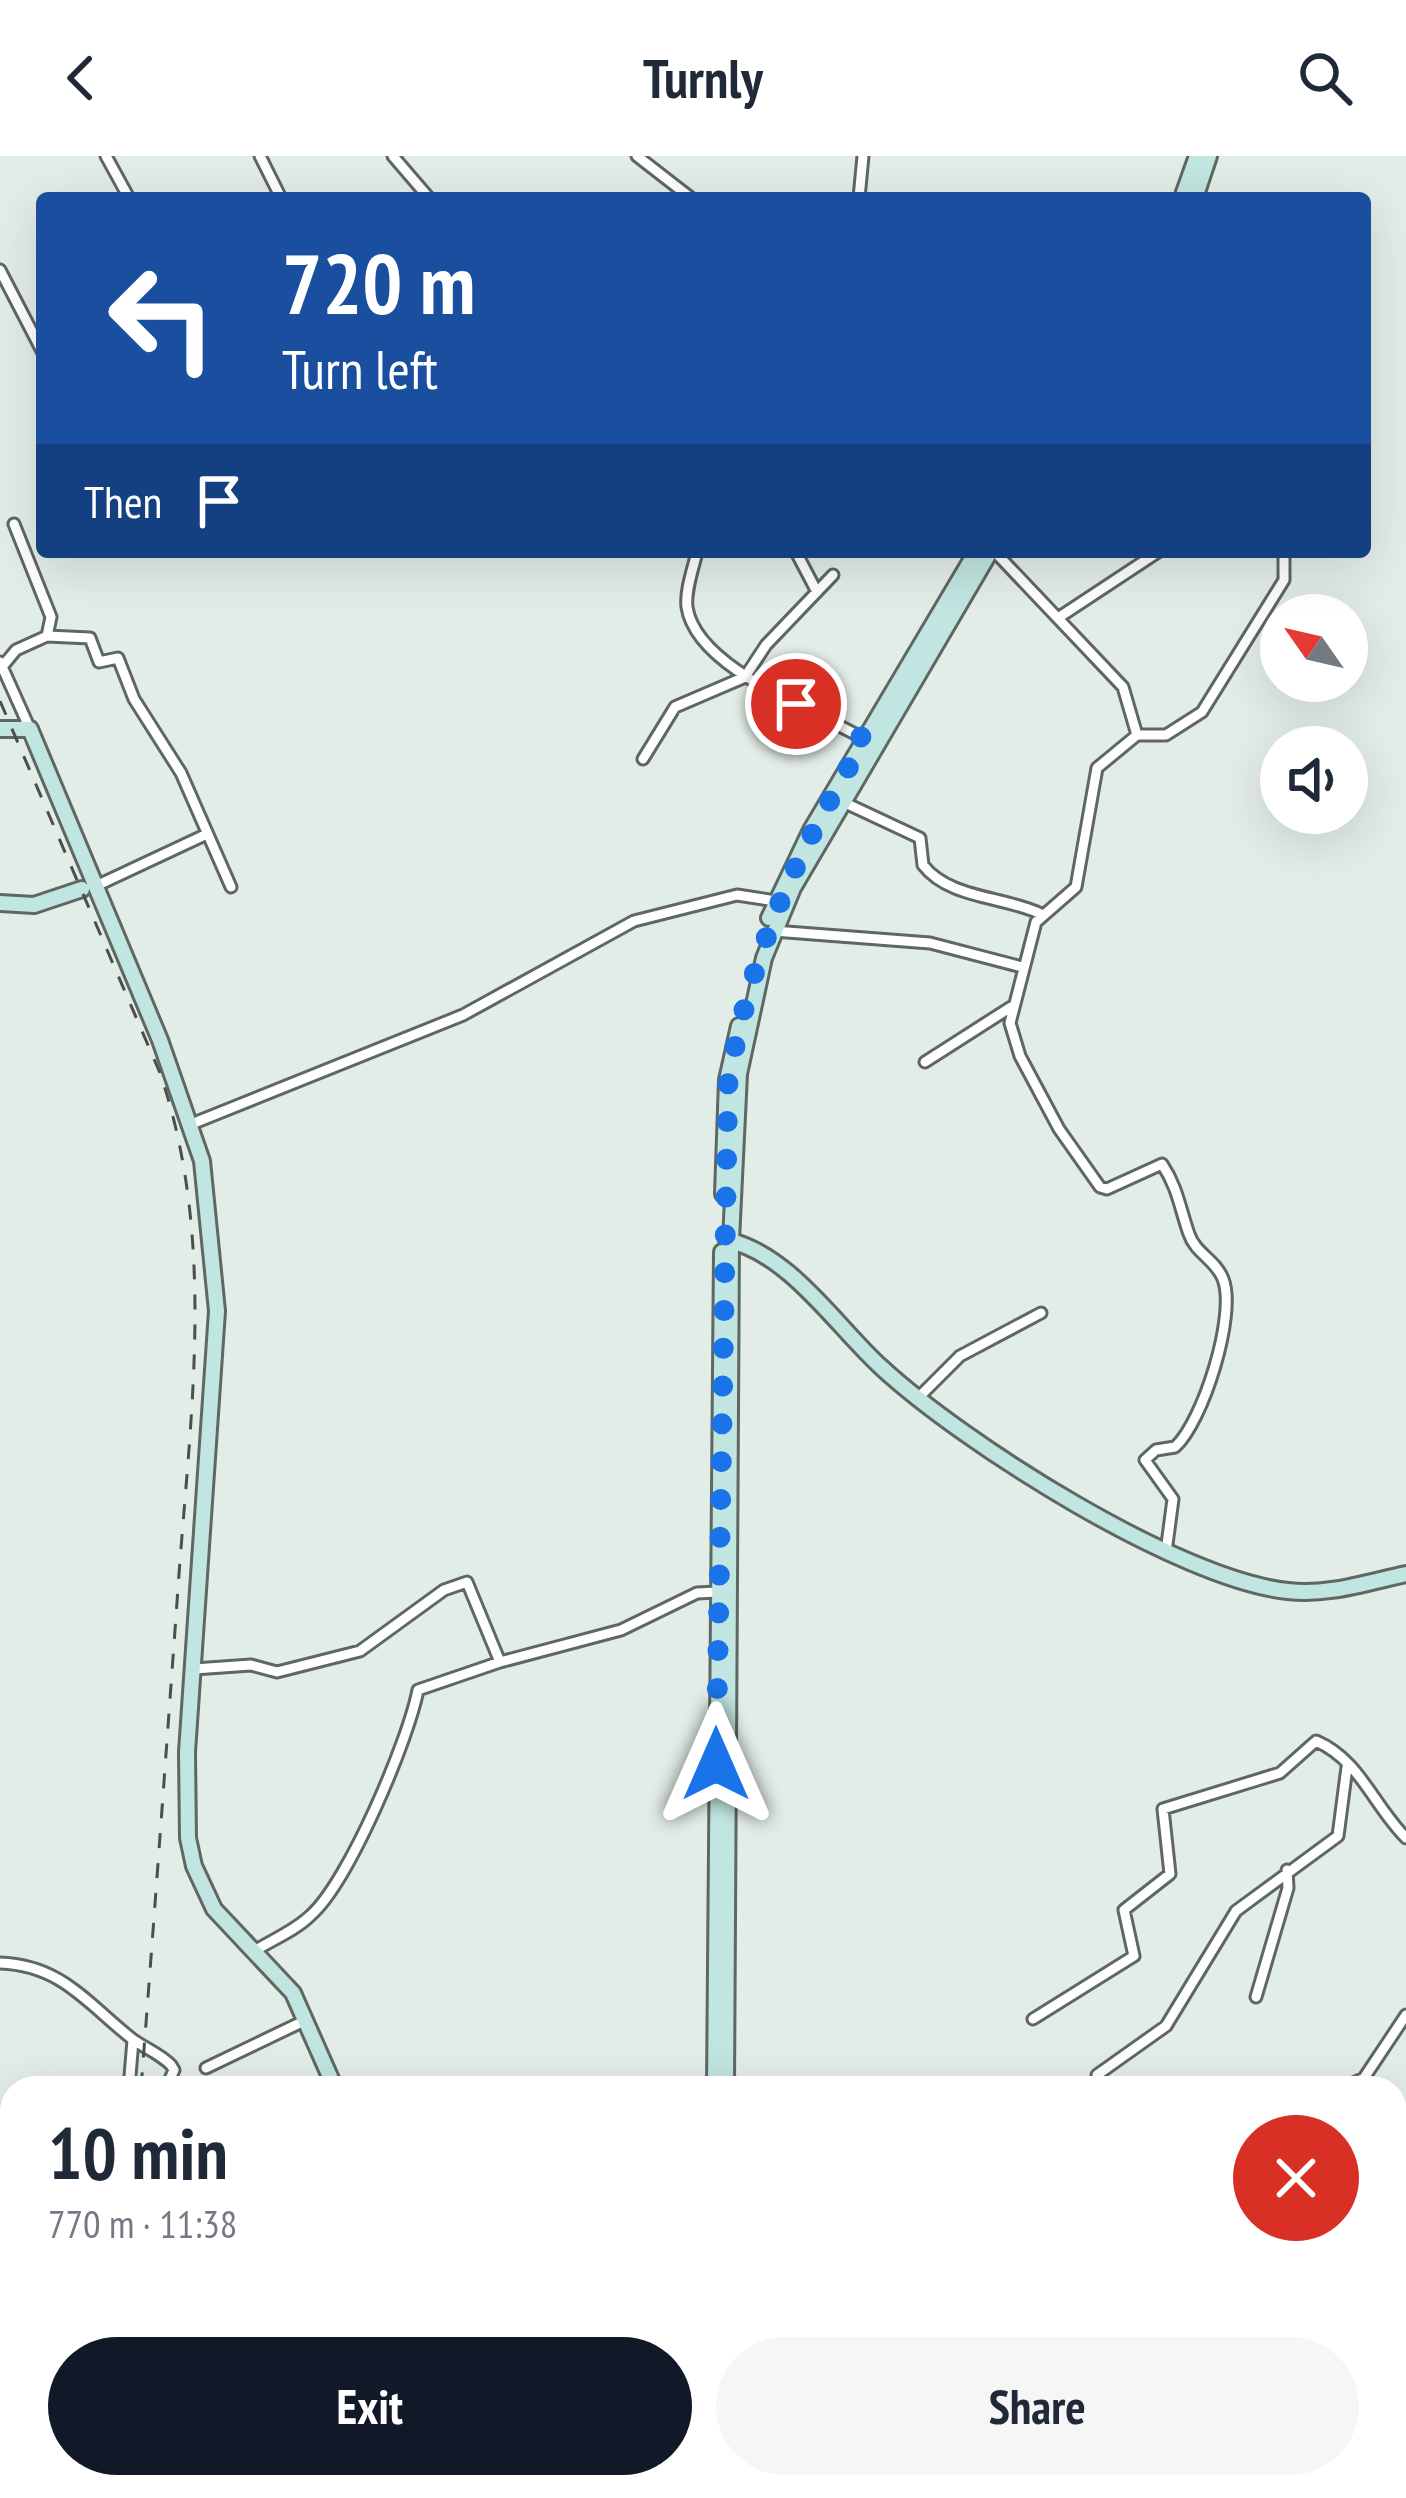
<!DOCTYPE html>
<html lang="en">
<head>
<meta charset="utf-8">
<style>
	body { margin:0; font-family:"PT Sans Narrow",sans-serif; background:#f6f6f7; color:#1f2937; height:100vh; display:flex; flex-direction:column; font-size:45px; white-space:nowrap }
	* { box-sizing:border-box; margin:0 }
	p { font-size:39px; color:#747a83 }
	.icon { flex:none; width:66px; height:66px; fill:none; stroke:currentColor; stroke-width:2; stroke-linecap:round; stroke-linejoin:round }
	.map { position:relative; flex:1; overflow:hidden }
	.side { position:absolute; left:0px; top:1920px; width:1407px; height:423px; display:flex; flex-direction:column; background:#fff; border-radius:36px 36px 0 0; box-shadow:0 12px 48px #0002 }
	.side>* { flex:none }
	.guide { position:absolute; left:36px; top:36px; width:1335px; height:366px; border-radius:12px; box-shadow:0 12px 48px #0002; background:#1a4fa0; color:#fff; overflow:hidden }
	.needle { width:78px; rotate:304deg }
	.controls { position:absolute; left:1260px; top:438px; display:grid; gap:24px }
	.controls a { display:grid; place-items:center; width:108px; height:108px; border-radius:50%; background:#fff; box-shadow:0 12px 48px #0002; font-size:60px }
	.pin { position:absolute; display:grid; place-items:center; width:102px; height:102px; color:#fff; margin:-51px; border:6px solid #fff; border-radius:50%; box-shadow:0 3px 12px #0007 }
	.me { position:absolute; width:132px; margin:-66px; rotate:0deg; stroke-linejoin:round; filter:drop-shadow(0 0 9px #0008) }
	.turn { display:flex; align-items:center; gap:42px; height:252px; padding:0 48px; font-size:54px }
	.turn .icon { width:156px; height:156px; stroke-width:2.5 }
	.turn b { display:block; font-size:84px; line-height:102px }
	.then { display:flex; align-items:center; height:114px; padding:0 48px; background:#0003; gap:24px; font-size:45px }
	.round { display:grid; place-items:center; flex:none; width:126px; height:126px; border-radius:63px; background:#f6f6f7 }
	.headline { display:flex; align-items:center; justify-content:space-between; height:204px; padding:0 48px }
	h1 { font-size:72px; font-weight:800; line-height:90px }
	.primary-button { display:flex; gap:24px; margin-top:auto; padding:24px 48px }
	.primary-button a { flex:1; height:138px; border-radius:72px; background:#111827; color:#fff; font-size:48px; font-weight:800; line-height:138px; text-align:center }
	.primary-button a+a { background:#f6f6f7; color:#1f2937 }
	header { display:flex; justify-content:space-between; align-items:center; height:156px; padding:0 48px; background:#fff; font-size:54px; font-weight:800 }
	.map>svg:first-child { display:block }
</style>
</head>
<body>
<header><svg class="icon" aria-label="back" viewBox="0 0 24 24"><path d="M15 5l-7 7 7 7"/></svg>Turnly<svg class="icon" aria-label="search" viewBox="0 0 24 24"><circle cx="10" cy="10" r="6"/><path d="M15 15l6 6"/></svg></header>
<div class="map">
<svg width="1406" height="2342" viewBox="0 0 1406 2342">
	<rect width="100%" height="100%" fill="#e3ede7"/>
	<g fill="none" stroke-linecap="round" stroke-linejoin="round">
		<defs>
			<path id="street" d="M106,0L129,42
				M260,0L281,42
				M393,0L429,42
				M637,0L691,42
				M859,42L863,0
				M0,114L42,195
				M697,396C693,413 685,435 687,451C696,513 817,555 864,583
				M796,396L817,436
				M995,396L1123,531L1137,579
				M1061,460L1158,396
				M47,480L90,482L99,506L118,502L134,543L181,617L231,731
				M0,506L30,573
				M2,511L16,494L47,480L51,461L14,368
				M643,603L675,551L745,521L766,489L833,419
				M841,645L920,682L923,709C949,743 1004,740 1041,758
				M96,730L207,678
				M774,775L930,787L1022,811
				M925,906L1011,851
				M194,967L463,859L634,765L737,739L776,745
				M919,1241L960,1200L1041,1157
				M1166,1396L1173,1343L1145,1304L1156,1294L1175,1291C1203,1266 1237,1158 1223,1123C1216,1104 1195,1097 1189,1078C1180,1053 1178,1032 1162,1008L1107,1033L1100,1031L1059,973L1020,900L1010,867L1036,766L1076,731L1097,612L1137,579H1166L1202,556L1284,424V396
				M194,1513L251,1509L277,1516L360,1495L444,1434L467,1426L500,1506L621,1474L697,1437L717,1436
				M256,1794C274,1783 296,1774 311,1759C349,1725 408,1585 418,1534L500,1506
				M0,1807C61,1809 87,1847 131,1882C144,1892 159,1897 171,1909L174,1914L166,1932
				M1256,1841L1288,1732L1287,1714
				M1033,1863L1134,1800L1124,1754L1170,1718L1163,1653L1280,1617L1316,1585C1360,1604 1373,1649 1406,1682
				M206,1912L306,1864
				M1097,1919L1166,1870L1236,1755L1338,1680L1347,1611
				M129,1932L133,1884
				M1343,1932L1364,1922L1406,1859
				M1395,2068L1406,2063
				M0,2096L12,2087
				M1395,2319L1406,2292
				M280,2331L283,2342
				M1112,2331L1123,2342
				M911,2342L924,2331
				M1208,2342L1218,2331
				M1385,2342L1390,2331"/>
			<path id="secondary" d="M1182,42L1197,0
				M1195,42L1209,0
				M0,573H30L160,884L202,1005L217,1155L187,1596L188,1682L194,1710L214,1753L293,1837L335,1932
				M0,747L34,749L82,733
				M769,762L811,674L976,396
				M723,1038L727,924L739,870
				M727,1084C790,1098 836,1170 881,1211C963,1287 1179,1424 1288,1435C1327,1440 1368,1426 1406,1418
				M715,1932L722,1096
				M726,1932L731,1084L739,918L764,802L793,732L990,396
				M515,2331L519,2342
				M658,2342L662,2331
				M669,2342L673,2331"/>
		</defs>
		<!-- street casing -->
		<use href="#street" stroke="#5e6762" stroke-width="15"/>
		<!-- secondary casing -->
		<use href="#secondary" stroke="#5e6762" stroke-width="20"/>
		<!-- street -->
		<use href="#street" stroke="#fff" stroke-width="9"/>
		<!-- secondary -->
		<use href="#secondary" stroke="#c1e5e0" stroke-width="14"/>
		<!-- rail -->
		<path stroke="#4a4f4c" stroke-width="3" stroke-dasharray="15 15" stroke-linecap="butt" d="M0,545L160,917C217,1085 190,1260 178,1432C166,1599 154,1765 141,1932
			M111,2342L112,2331"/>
	</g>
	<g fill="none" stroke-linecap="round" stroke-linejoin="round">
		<!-- route -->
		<path stroke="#1a73e8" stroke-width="21" stroke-dasharray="0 37.8" d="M716,1608L728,924C756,782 793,706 865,583L796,548"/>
	</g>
</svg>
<div class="controls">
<a><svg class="needle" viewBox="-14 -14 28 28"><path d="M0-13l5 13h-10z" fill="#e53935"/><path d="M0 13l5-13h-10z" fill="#747a83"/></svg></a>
<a><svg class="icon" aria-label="sound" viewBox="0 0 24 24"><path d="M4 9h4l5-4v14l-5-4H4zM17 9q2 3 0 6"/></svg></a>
</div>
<div class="pin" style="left:796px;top:548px;background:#d93025"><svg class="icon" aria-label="arrive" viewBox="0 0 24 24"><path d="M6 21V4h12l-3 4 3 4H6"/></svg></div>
<svg class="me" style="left:716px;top:1608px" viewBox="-20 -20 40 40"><path d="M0-17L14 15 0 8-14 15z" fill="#1a73e8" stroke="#fff" stroke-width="4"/></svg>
<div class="guide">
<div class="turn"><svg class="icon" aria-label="left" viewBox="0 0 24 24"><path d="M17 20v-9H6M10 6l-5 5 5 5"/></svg><div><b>720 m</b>Turn left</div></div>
<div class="then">Then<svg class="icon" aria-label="arrive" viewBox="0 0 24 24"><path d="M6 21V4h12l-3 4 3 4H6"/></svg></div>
</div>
<section class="side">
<div class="headline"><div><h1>10 min</h1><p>770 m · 11:38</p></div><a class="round" style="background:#d93025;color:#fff"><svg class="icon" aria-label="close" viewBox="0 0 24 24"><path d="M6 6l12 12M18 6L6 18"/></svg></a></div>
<div class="primary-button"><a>Exit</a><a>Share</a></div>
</section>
</div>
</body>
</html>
